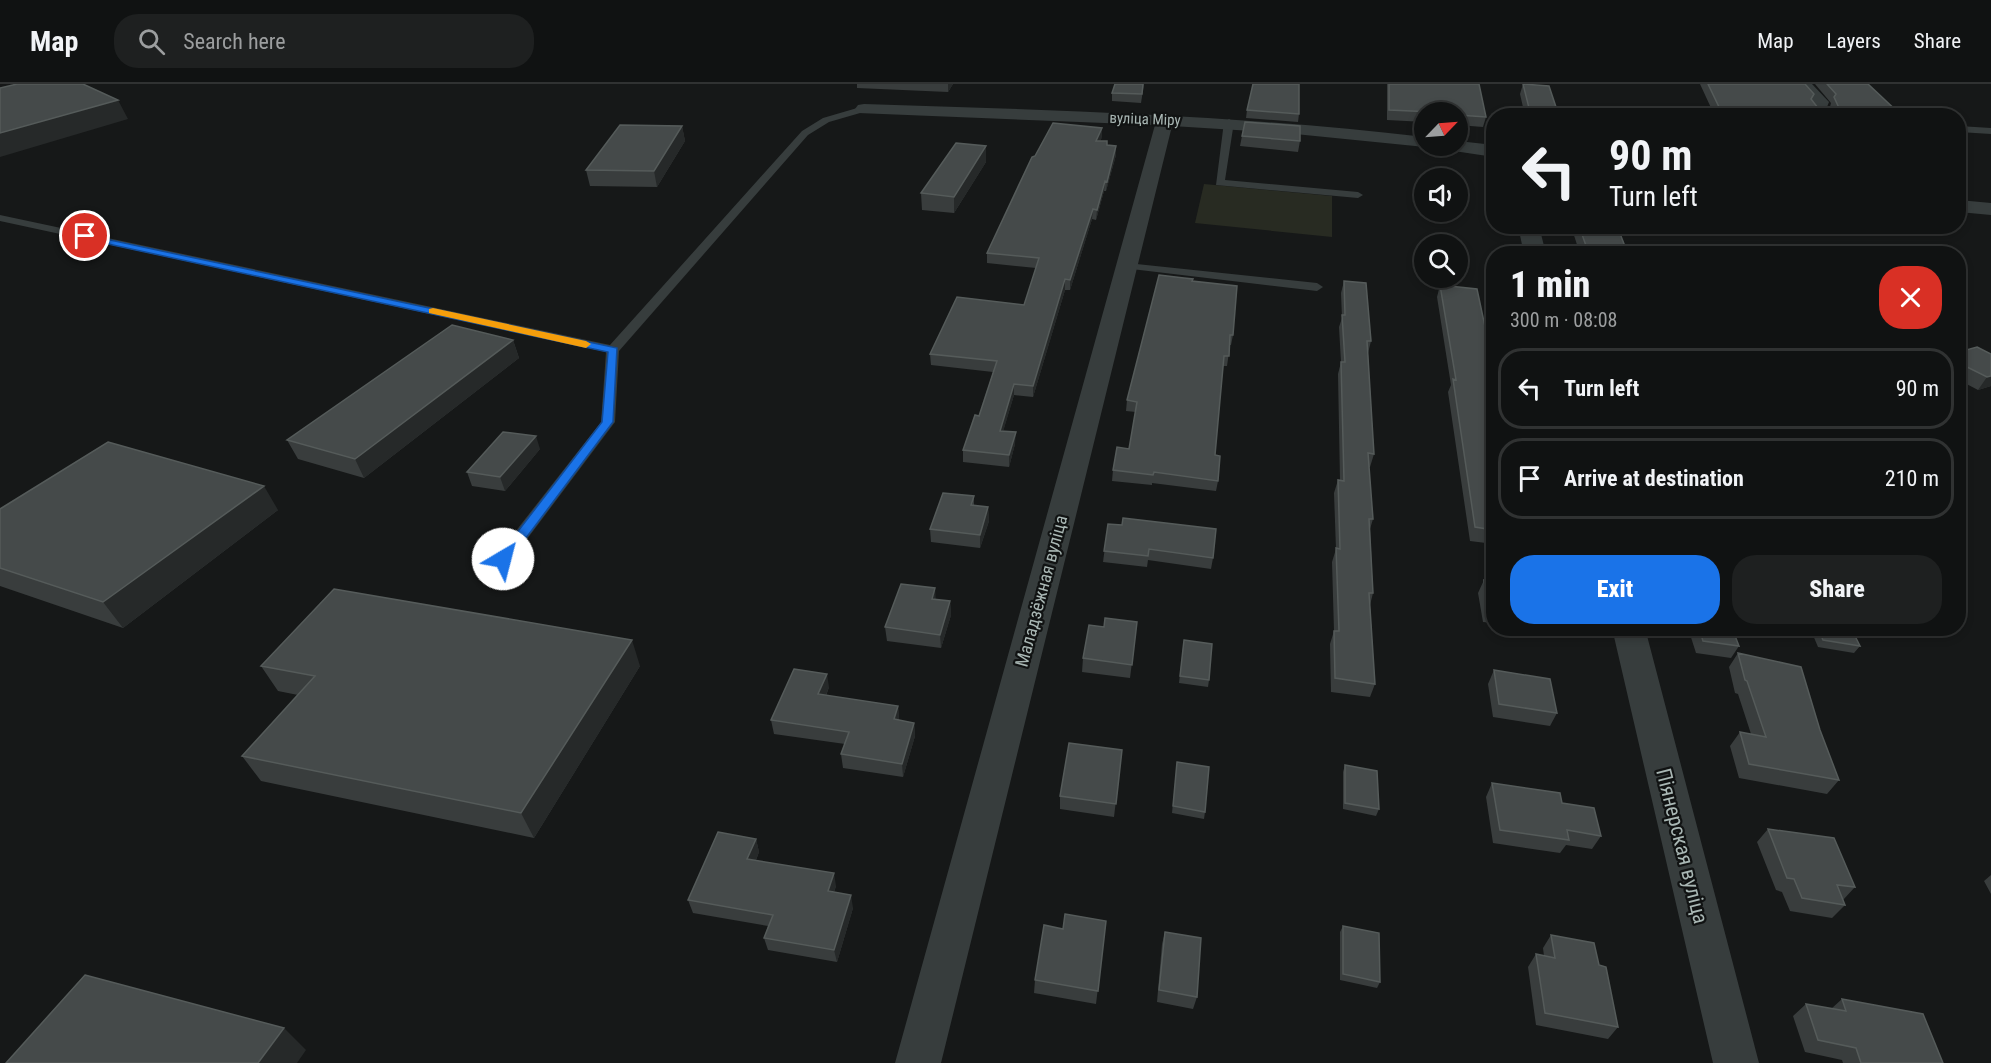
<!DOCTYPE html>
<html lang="en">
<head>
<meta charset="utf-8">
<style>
	body { margin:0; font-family:"Roboto Condensed",sans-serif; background:#1e2020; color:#f1f3f6; height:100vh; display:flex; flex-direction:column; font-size:22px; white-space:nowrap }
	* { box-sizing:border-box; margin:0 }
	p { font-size:20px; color:#9c9e9f }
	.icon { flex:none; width:33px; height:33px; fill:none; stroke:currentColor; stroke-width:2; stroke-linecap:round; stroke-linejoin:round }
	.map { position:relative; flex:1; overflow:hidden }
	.side { position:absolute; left:1486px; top:162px; width:480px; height:390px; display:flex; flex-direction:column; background:#101212; border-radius:24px; box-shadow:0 3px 9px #0003,0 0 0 2px #303232 }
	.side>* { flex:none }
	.guide { position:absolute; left:1486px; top:24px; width:480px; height:126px; border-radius:24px; box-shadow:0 3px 9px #0003,0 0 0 2px #303232; background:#101212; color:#f1f3f6; overflow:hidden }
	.needle { width:39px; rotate:65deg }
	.tools { position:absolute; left:1414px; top:18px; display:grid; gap:12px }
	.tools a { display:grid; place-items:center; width:54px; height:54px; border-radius:50%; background:#101212; box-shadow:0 3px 9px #0003,0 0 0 2px #303232; font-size:30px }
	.pin { position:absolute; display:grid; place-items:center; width:51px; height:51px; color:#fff; margin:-26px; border:3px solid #fff; border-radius:50%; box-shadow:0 2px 6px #0007 }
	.me { position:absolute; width:66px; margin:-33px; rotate:37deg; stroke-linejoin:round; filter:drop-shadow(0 0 4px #0008) }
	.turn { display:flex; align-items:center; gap:21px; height:126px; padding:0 24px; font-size:27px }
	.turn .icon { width:78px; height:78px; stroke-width:2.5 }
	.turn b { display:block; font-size:42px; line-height:51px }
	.round { display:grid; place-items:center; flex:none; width:63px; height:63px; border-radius:24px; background:#1e2020 }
	.head { display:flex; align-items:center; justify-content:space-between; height:102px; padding:0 24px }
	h1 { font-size:36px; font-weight:800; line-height:45px }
	.primary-button { display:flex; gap:12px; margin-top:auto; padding:12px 24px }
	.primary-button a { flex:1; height:69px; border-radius:24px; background:#1a73e8; color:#fff; font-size:24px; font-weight:800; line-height:69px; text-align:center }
	.primary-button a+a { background:#1e2020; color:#f1f3f6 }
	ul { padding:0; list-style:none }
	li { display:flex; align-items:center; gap:18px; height:81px; margin:0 12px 9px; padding:0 12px; border:3px solid #303232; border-radius:24px }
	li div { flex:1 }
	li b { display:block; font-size:22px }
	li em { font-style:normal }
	header { display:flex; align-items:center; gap:36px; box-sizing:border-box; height:84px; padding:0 30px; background:#101212; border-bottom:2px solid #303232 }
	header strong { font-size:28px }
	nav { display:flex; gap:33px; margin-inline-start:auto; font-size:21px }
	.search { width:420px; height:54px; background:#1e2020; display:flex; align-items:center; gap:15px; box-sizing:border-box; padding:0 21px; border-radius:24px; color:#9c9e9f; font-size:22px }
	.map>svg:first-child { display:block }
</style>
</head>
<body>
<header>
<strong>Map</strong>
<div class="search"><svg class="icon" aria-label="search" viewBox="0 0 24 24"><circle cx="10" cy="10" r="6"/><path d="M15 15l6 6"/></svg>Search here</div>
<nav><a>Map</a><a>Layers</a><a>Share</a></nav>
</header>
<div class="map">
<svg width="1991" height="979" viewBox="0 0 1991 979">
	<rect width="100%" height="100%" fill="#161818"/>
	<!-- green -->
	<path fill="#282b22" d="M1204,100L1332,112V153L1195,139Z"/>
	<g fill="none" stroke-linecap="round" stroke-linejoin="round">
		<!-- service -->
		<path fill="#373d3d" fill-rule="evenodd" d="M864,22L869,25L867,27L829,38L808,51L619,267L615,338L509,479H497L495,475L497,471L601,338L606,268L0,137V131L610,261L802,47L823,34Z
			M1229,35L1234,38L1225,96L1358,108L1363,111L1358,114L1216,101L1224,38Z
			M1959,42L1991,44V50L1959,48Z
			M1127,179L1317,199L1323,203L1317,207L1123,184V180Z"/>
		<!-- minor -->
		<path fill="#373d3d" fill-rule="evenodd" d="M1795,0H1812L1829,18L1827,23L1833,32H1815L1809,24L1812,19Z
			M864,20C1052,26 1238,31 1425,53V62H1432L1425,63L1285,49L1172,42L941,979H895L1155,41L858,29L855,25L858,21Z
			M1458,57L1494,61V73L1454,67L1448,66L1445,62H1458Z
			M1959,116L1991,119V131L1959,128Z
			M1518,142H1539L1546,170H1524Z
			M1612,544H1645L1759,979H1713Z"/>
	</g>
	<!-- wall -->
	<path fill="#393d3d" d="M857,0H953L948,8L857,4Z
		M1144,0L1141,19L1112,17V9Z
		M1387,0H1479L1486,33L1483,43L1458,41V28H1425V38L1387,36Z
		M1523,0L1559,32H1525L1520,10Z
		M1700,0H1805L1811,15L1818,24H1830V23L1831,19L1815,0H1868L1902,32H1684L1687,24L1712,26Z
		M1247,26L1299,30L1298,38L1246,34Z
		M682,42L685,57L657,103L590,102L586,86Z
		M1242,52L1300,57L1298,68L1240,62Z
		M1102,53L1100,57H1107V61L1116,62V71L1106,107H1104L1096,136L1092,135L1070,206H1065L1033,313L1014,311L1003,347L1015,360L1009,383L963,378V366L979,332L993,288L931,281L930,270L1024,221L1036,184L987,179V169Z
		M986,62V78L954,129L922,126L921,109Z
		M1571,142H1617L1628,170H1580Z
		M1192,197L1233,251L1231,261H1230L1227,282H1223L1215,371L1218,397L1216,407L1152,399V401L1112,397L1113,386L1129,365L1136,328L1126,327L1127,316Z
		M1344,197L1371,257L1368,269L1374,370L1370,383H1369L1373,435L1370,445L1373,509L1370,521L1375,600L1370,613L1331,608L1330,560L1334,547L1332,478L1336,465L1334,409L1338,396H1340L1338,290L1341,278L1339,243L1342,234L1341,209Z
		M1440,201L1490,266L1488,271L1494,307V460L1470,457L1448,308L1451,301L1437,213Z
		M513,256L519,274L364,394L298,375L287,356Z
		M1977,263L1991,302L1978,306L1959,296V268Z
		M540,365L505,407L472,402L467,388Z
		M974,412V422L988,423L989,437L980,464L931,458L930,445Z
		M0,425L278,426L123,544L0,502Z
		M1108,440L1213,474L1211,485L1148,476L1147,483L1103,478Z
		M1484,496L1494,497V539L1483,538L1478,509Z
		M936,516L950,517L951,531L941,564L887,557L885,543Z
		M1137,538L1130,594L1082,588L1083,574Z
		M1688,544H1732L1739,562L1731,574L1696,569Z
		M1810,544H1851L1860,562L1854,569L1818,563Z
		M1183,563L1209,596L1208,603L1179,599Z
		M1738,569L1820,646L1839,696L1827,710L1739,694L1730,662L1740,648L1751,650L1738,610L1735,609L1729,583Z
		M261,582H640L534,754L261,697L242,672L298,611L278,607Z
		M1494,586L1557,629L1550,642L1493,633L1488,600Z
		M829,603L826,612L898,622L899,636L914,639L915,652L903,693L843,684L841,670L845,660L774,650L771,636Z
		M1122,666L1114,733L1060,725V712Z
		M1177,678L1205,728L1204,735L1172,729Z
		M1345,681L1379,725L1376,732L1343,725V688Z
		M1492,699L1562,719L1601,752L1592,765L1566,761L1560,769L1493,759L1486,713Z
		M1768,745L1855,803L1843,816L1845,821L1832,834L1790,827L1782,808L1776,806L1757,758Z
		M756,755L759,768L756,776L836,802L834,808L853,824L837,878L768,866L764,854L768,842L693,829L688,816Z
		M1991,791V810L1984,797Z
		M1106,837L1096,920L1034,909L1035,896L1063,845Z
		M1343,842L1380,898L1377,904L1340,896V848Z
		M1165,848L1197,913L1193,925L1157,918L1162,860Z
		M1551,851L1599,881L1618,943L1608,955L1536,941L1528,883L1536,870L1544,872L1543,864Z
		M1842,915L1943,979H1843L1842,976L1805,968L1793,932L1806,920L1831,925Z"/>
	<!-- shaded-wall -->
	<path fill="#262929" d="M948,0H953L948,8Z
		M118,16L128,35L0,73V49Z
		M682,42L685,57L657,103L654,87Z
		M1102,44V53L1096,66V57Z
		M986,62V78L954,129V113Z
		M1116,62V71L1106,107L1107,98Z
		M1105,97L1104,107L1096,136L1097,126Z
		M1093,125L1092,135L1070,206V196Z
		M1065,195V206L1033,313V302Z
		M513,256L519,274L364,394L355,375Z
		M1991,292V302L1978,306L1987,293Z
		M1014,300V311L1000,358V347Z
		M1016,348L1015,360L1009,383V371Z
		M536,352L540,365L505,407L500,393Z
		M264,402L278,426L123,544L103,518Z
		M988,423L989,437L980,464V451Z
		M935,504L936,517L932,515Z
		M950,517L951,531L941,564L940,551Z
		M632,556L640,582L534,754L521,729Z
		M827,590L829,603L821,624L818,610Z
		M898,622L899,635L895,649L894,635Z
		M914,639L915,652L903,693L902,680Z
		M756,755L759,768L751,788L747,775Z
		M834,789L836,802L830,820L828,807Z
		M851,811L853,824L837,878L834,866Z
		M284,944L306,966L297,979H258Z"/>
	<!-- building -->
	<path fill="#454a4a" stroke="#555b5a" stroke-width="1.5" d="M17,0H83L118,16L0,49V4Z
		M1115,0H1143L1142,10L1112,9Z
		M1253,0H1299V30L1247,26Z
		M1389,0H1479L1486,33L1458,31V28H1434L1389,26Z
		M1523,0L1549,2L1559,32H1531Z
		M1708,0H1805L1814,10L1811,15L1818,24H1839L1834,13L1836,10L1827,0H1868L1902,32H1777V31L1720,25Z
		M1687,24L1715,26L1718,32H1692Z
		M1245,38L1300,42V57L1242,52Z
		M1053,39L1102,44L1096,57H1107V61L1116,62L1107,98L1105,97L1097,126L1093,125L1070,196L1065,195L1033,302L1014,300L1000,347L1016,348L1009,371L963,366L975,331L979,332L997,277L930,270L957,213L1024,221L1039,174L987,169L1032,73L1035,72Z
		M620,41L682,42L654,87L586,86Z
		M956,59L986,62L954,113L921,109Z
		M1579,142H1617L1628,170H1589Z
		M1159,191L1184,194L1193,195L1192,197L1237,202L1233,251H1230L1229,272H1224L1215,371L1220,372L1218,397L1154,388L1153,391L1113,386L1117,363L1129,365L1137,318L1127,316Z
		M1344,197L1366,199L1371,257H1367L1374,370L1368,369L1373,435H1369L1373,509H1369L1375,600L1335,594L1334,547H1339L1336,464L1340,465L1338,396L1344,397L1341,278H1345L1342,231H1345Z
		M1440,201L1477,205L1490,266H1487L1494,307V446L1475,443L1453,295L1456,296Z
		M452,241L513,256L355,375L287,356Z
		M1977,263L1991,270V292L1987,293L1959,279V268Z
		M503,348L536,352L500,393L467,388Z
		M108,358L264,402L103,518L0,484V425Z
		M943,409L974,412L971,421L988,423L980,451L930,445Z
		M1123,434L1216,445L1213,474L1149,465L1148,472L1104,467L1108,440L1122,441Z
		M1484,496L1494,497V525L1489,524Z
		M901,500L935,504L932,515L950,517L940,551L885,543Z
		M334,505L632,556L521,729L242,672L315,592L261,582Z
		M1105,534L1137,538L1132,581L1083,574L1089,541L1104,543Z
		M1699,544H1732L1739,562L1703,557Z
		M1818,544H1851L1860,562L1823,556Z
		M1184,556L1212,560L1209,596L1180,592Z
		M1738,569L1801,583L1820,646L1839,696L1749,680L1740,648L1766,653L1747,597L1745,596Z
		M794,585L827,590L818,610L898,622L894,635L914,639L902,680L841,670L849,648L771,636Z
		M1494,586L1550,595L1557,629L1499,620Z
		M1069,659L1122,666L1116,720L1060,712Z
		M1177,678L1209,683L1205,728L1173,722Z
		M1345,681L1377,687L1379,725L1345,719Z
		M1492,699L1560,709L1562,719L1594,724L1601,752L1567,746L1569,756L1500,746Z
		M1768,745L1834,754L1855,803L1837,801L1845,821L1802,814L1794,795L1787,794Z
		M718,748L756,755L747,775L834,789L828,807L851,811L834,866L764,854L773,831L688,816Z
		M1065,830L1106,837L1098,907L1035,896L1044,841L1063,845Z
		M1343,842L1379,849L1380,898L1343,890Z
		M1165,848L1201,854L1197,913L1159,906Z
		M1551,851L1594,859L1599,881L1606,883L1618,943L1545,929L1536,870L1555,874Z
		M85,891L284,944L258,979H6Z
		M1842,915L1923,930L1943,979H1861L1856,964L1818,956L1806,920L1846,927Z"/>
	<!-- route -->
	<path fill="#1a73e8" stroke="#114b97" stroke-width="1.5" d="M82,150L617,264L613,338L508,478H499L497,475L499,472L602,338L608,268L85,155L81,152Z"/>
	<!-- slow -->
	<path fill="#f59e0b" d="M433,224L586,257L591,260L586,264L429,229V225Z"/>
	<g text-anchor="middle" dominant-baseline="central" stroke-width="4.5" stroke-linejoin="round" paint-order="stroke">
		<!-- far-street labels -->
		<g font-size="15" fill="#a9b7b4" stroke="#111313">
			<text transform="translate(1145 35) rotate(2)">вуліца Міру</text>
		</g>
		<!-- street labels -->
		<g font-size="18" fill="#a9b7b4" stroke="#111313">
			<text transform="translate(1041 507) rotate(-75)">Маладзёжная вуліца</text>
		</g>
		<!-- near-street labels -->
		<g font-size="21" fill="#a9b7b4" stroke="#111313">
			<text transform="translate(1682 762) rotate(76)">Піянерская вуліца</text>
		</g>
	</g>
</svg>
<div class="tools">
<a><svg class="needle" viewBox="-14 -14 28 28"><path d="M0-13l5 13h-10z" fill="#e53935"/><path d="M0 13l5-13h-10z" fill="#9c9e9f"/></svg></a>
<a><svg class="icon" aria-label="sound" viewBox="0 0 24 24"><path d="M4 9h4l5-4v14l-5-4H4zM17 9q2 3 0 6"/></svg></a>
<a><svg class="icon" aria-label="search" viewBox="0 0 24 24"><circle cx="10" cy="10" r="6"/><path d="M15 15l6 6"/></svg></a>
</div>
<div class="pin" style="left:85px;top:152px;background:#d93025"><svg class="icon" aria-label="arrive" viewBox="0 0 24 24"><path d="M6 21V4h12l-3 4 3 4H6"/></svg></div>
<svg class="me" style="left:503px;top:475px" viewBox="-20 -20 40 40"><circle r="19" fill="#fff"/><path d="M0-13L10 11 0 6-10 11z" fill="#1a73e8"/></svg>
<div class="guide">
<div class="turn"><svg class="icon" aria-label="left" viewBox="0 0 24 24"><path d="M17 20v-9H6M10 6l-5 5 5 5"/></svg><div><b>90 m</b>Turn left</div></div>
</div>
<section class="side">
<div class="head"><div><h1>1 min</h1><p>300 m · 08:08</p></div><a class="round" style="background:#d93025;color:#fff"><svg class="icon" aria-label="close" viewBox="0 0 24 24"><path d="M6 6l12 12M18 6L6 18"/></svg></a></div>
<ul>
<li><svg class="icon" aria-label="left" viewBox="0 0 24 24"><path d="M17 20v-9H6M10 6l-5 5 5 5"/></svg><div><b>Turn left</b></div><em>90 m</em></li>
<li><svg class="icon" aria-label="arrive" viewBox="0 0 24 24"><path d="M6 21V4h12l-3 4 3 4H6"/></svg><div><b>Arrive at destination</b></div><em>210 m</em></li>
</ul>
<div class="primary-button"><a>Exit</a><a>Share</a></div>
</section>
</div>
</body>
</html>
